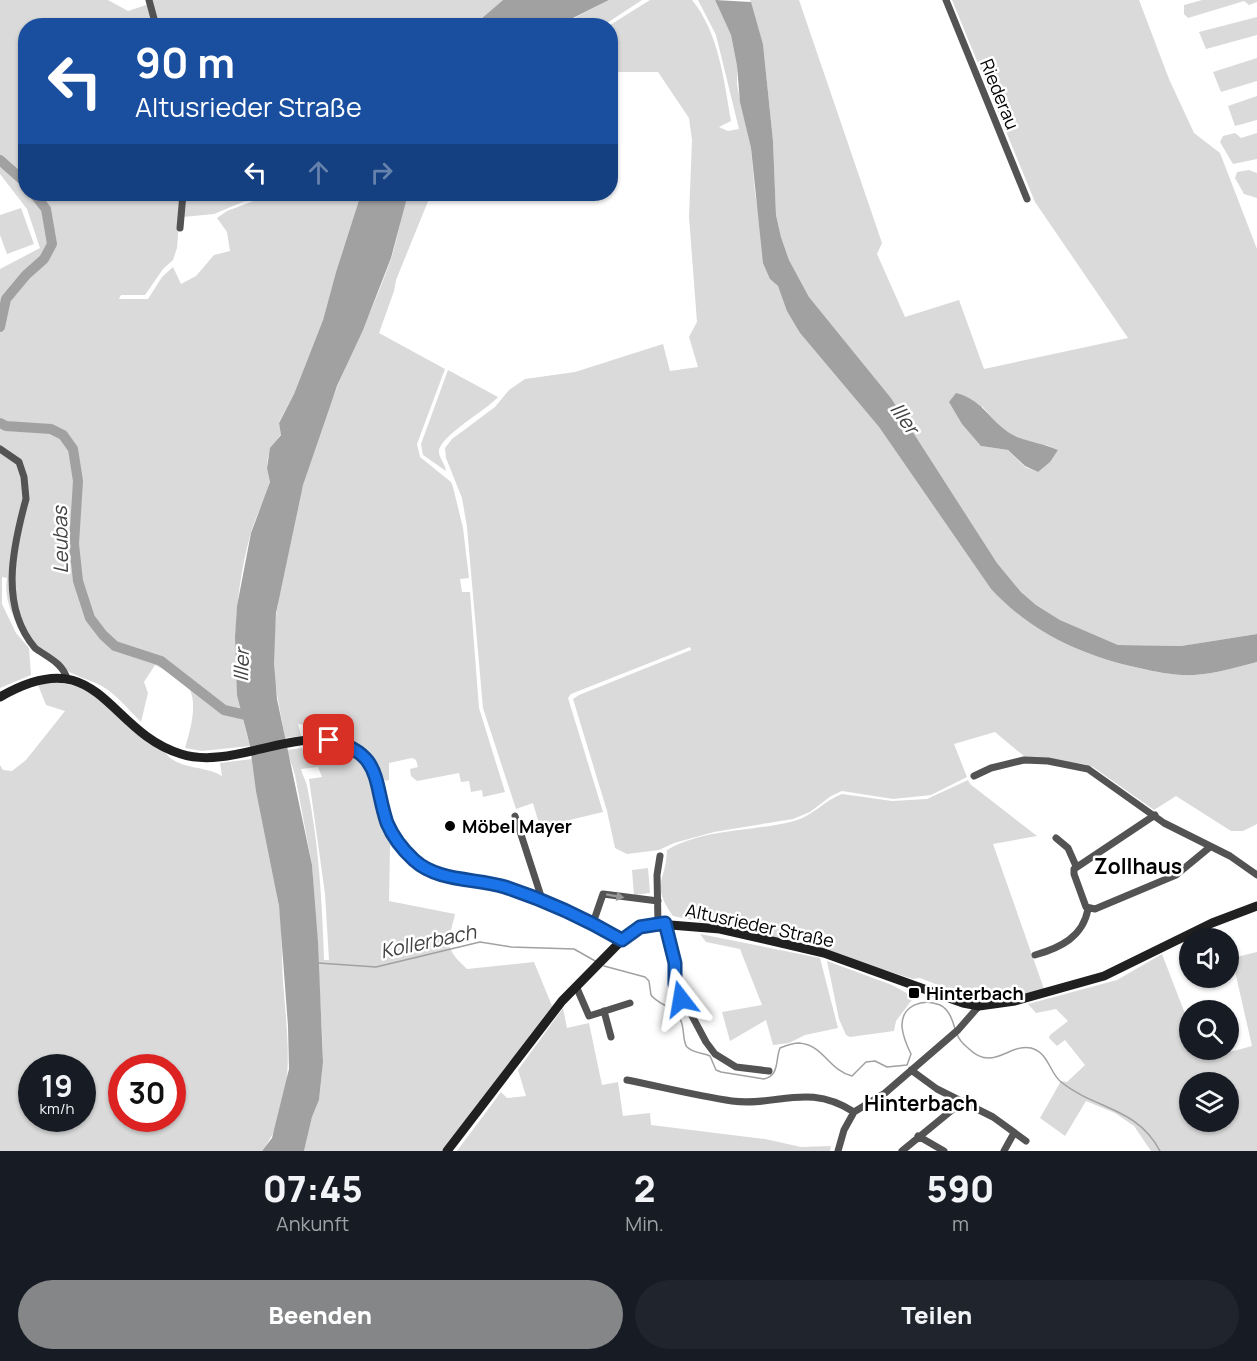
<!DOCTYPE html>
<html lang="de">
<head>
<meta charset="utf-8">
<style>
	body { margin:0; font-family:Manrope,sans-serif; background:#20242c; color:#f1f3f6; height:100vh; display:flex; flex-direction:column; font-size:22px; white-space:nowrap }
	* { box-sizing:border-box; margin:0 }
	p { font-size:20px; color:#9ea1a6 }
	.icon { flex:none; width:33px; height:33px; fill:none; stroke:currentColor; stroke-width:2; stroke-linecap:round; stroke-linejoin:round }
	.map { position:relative; height:1151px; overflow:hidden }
	.sheet { display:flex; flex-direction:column; background:#171b24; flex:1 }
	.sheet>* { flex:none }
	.guide { position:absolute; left:18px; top:18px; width:600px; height:183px; border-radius:24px; box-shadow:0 2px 4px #0004; background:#1a4fa0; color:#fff; overflow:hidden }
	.fabs { position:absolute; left:1179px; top:928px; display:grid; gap:12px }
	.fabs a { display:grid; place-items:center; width:60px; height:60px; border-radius:50%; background:#171b24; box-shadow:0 2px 4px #0004; font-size:30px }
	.speed { position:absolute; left:18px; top:1054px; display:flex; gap:12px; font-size:30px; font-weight:700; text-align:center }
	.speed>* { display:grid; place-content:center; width:78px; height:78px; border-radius:50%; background:#171b24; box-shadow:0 2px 4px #0004; line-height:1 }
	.speed small { font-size:15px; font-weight:400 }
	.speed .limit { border:9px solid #d22; background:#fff; color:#111 }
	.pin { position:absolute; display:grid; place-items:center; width:51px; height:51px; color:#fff; margin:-26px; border-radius:12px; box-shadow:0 3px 9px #0006 }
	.me { position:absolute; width:66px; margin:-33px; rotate:346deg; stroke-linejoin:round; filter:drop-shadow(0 0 4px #0008) }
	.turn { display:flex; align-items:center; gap:21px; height:126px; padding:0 18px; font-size:27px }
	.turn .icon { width:78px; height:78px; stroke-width:2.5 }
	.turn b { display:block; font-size:42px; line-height:51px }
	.lanes { display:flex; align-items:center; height:57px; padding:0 18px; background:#0003; justify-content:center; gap:30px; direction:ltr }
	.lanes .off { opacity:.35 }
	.eta { display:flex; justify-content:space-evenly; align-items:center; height:102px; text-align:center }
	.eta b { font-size:36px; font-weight:800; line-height:42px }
	.button { display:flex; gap:12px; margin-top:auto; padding:12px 18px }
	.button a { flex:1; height:69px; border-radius:36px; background:#858687; color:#fff; font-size:24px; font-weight:800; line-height:69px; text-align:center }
	.button a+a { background:#20242c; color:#f1f3f6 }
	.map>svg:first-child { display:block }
</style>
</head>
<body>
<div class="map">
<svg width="1257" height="1151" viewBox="0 0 1257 1151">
	<rect width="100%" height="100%" fill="#fff"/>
	<!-- green -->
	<path fill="#dadada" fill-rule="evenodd" d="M0,0H108L128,11L149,4L154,25L26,26V194H181L177,248L173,260L163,269L145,295H121L119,299H148L162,277L173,267L181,284L196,276L214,255L230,251L227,232L217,218L227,211L272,194H361L336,272L323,320L294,394L279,422L281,434C272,446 265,456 268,472C269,477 271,480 269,485C264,501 256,516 251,532C232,602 229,676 250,746L202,751L185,748C190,731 201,696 184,682C176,675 164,670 155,665L144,682L148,693L141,722C130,711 120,699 108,690C94,680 78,678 66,670C35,651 1,617 7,578L2,577V604L16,633L29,648L31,675L0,688V269L40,248L27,209L0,174Z
		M151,0H503L474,25L157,26Z
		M609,0H642L604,25L559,26Z
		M650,0H692C719,33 724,81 731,121L719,127L728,131L739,129L716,35L698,0H715L731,35L737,66V85L751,148L755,193L770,279L778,286L800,333L879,427L991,589C1032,632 1082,656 1139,668C1157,672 1175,676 1194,675C1215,674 1237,667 1257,662V824L1243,831H1231L1176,796L1154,810L1093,767L1084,764L1025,757L995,732L954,744L967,777L931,795L893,799L842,791L831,796L810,812L793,819L714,832L674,843L659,850L627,854L615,848L607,811L573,699L579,695L691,650L690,647L571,694L568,698L603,812L540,827L533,803L516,809L483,708L467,527L462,498L446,458L445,448L452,439L495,407L509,390L525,379L575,372L663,344L670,371L698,367L689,337L697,322L689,217L692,140L689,118L658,72H615L611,70L610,25Z
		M750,0H799L882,243L877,254L905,317L959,300L984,369L1128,338L1035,202L952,0H1139L1169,79L1194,133L1220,153L1257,249V634L1181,646L1118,645L1060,620L1036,605L1021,592L997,563L891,398L809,297L789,260L781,237L776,215L773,141L763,44ZM982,406C992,418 1002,430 1017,437C1030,443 1045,443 1058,450L1038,472L1025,467L1008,450L981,446Z
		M1202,0H1257V2L1249,5L1244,1L1188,18L1184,14V5Z
		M1257,17V35L1206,49L1199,32Z
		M1257,58V81L1221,92L1213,72Z
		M1257,96V120L1235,126L1228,106Z
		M1235,133L1241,138L1257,133V159L1233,164L1220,142L1223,136Z
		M1249,170L1257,173V198L1244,194L1235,178L1237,172Z
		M185,194H262L214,214L183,217Z
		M408,194H431L396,280L394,291L379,333L445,369L417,444L420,457L451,482L453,487L463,528L469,578L460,579L462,592H470L479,708L505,792L483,797L482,790L471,792L469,781L461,782L459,773L417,781L411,776L410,769L418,767L416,760L412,758L389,763V780L385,781L375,761L353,740L334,729L298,724L301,736L285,738C281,712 274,688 274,662C273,577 305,463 338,385C356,343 376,302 391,259C398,238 401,215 408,194Z
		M21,208L34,244L7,254L0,235V215Z
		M448,370L498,397C487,410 436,438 439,453C440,459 445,464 446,471L423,455L421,444Z
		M54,682L83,687L165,752C177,770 204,765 222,776L220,763L252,759C258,809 272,857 279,907C283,936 281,964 284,993C288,1044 296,1107 262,1151H0V765L3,770L12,771L26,760L65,711L46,705L38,685ZM32,1068H82V1119H32ZM122,1068H172V1119H122Z
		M302,748L307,756L320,751L356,755L375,782L384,826L392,842L390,847L389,901L455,914C448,944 443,947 467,969L534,962L552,1006L443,1151H304L312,1117L319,1100L323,1062L322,1030L312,865L295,775L287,750ZM318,767L322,777L309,779L325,894L329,960H324C322,902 319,843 307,786C306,780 302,775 301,769Z
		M968,780L970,784L1037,836L993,844L1044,989L1001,999L979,1001L920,978L913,979L795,942L673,916C650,884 666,882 667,850C705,828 753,832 794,821C813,816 825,800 842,794L892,801L927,799Z
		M648,868L650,893L634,895L632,870Z
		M700,934L820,958L838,1028L805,1035L789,1043L773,1045L766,1020L730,1041L722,1012L762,1005L740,949L706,942Z
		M1257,952V1151H1151L1134,1126L1115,1113L1086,1101L1065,1136L1040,1118L1061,1081L1067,1082L1085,1065L1065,1040L1057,1046L1049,1038L1050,1035L1068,1021L1056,1009L1036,1013L1028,1004L1117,980L1162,954L1189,1024L1190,1050H1199L1204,1059L1252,1046L1232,958ZM1190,1083H1228V1122H1190Z
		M827,961L892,985L914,997L896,1021L894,1031L850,1037L846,1035L839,1019Z
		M563,1008L567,1028L589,1023L602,1085L618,1082L623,1116L650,1113L651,1125L765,1139L801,1147L831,1146L830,1151H457L501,1092L507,1098L526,1096L518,1070Z"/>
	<!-- water -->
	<path fill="#a1a1a1" d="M503,0H609L559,25H474Z
		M715,0L751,2L763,44L773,141L776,215L781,237L789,260L809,297L891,398L997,563L1021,592L1036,605L1060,620L1118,645L1181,646L1257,634V662C1237,667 1215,674 1194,675C1175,676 1157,672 1139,668C1082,656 1031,632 991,589L879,427L800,333L787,311L778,286L770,279L763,263L751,148L740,102L737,66L731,35Z
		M361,194H408L391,258L363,330L337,386L303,485L276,613L274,663L277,699L312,865L318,942L323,1062L319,1100L312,1117L304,1151H262L272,1138L289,1069L288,1026L279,906L256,791L250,746L237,695L235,637L237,606L251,533L270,482L267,468L270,448L281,435L279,423L294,394L323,320L336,272Z
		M956,393C985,400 991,425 1017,437C1030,442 1045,444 1058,450L1050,462L1038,472L1025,466L1008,450L981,446L962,424L949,402Z"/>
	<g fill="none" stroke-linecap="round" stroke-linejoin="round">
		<!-- stream -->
		<path stroke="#a1a1a1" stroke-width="1.5" d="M318,963L376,967L480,942L511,947L574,949L597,962
			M604,966L645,977L649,981L651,995C657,1003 667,1005 675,1012C687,1023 681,1040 687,1047C693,1053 703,1053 710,1056L716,1070L721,1072L764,1079C780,1075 775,1060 780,1048C785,1046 793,1043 799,1043C824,1045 828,1070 852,1076L866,1062L875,1061L887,1067L907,1065L911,1054C907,1046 903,1036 902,1027C901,1005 923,998 940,1005C949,1009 953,1021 955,1029
			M957,1034C959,1040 963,1044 968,1048C993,1073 1009,1043 1031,1048C1049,1053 1049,1072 1061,1082C1096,1110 1137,1107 1160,1151"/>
		<!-- river -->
		<path stroke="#a1a1a1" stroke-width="10" d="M0,160L26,183
			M0,327L6,299L26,275L44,259L52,244L46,209L34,194
			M0,423L6,426L51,429L63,435L73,449L78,481L74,544L78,581L90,618L103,635L115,646L161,661L224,710L255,717"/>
		<!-- street -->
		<path stroke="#535353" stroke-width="7" d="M149,0L156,26
			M946,0L1027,199
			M180,228L183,194
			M0,449L19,462L24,477L26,499C12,550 0,607 35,648C47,657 63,663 67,679
			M974,776L991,768L1024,760L1048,761L1088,769L1164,823L1230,856L1257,875
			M1155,815L1074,869V874L1086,907L1095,909L1176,875L1210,847
			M515,816L540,893L539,901
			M1056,838L1068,848L1076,866
			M593,923L603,894L658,901
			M665,923L675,963V984L706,1042L715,1054L736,1067L769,1071
			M658,924L657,875L660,856
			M1035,955C1060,948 1083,937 1088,909
			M576,986L589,1016L630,1003
			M604,1011L611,1037
			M911,1070L937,1089L993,1117L1026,1141
			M627,1080C662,1087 697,1096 732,1101C778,1107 807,1082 854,1112
			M918,1136L944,1151
			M838,1151L844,1130L854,1112L885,1093L958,1030L979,1006
			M902,1151L963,1101
			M1004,1151L1014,1133"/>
		<!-- secondary -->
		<path stroke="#202020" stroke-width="9" d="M0,697C100,639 106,731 181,754C233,771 302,722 350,747C382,764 378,797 389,826C394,840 405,852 416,861C441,882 477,878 507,888C546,901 586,919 622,940
			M447,1151L562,1001L622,940L640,927L658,924L720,929L824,953L963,1003L979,1006L1015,1001L1104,976L1212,923L1257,906"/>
	</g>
	<!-- one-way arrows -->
	<defs><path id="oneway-solid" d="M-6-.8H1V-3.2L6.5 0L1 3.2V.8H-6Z" transform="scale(1.5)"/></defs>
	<use fill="#989898" href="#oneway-solid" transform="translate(615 896) rotate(10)"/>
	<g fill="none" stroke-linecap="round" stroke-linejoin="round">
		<defs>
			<path id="route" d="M329,740C383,753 373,781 387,823C393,837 402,849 414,860C438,882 475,878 505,887C545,900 586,919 622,940L640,927L665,923L675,963V984L681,999"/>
		</defs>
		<!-- route casing -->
		<use href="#route" stroke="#114b97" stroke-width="15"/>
		<!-- route -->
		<use href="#route" stroke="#1a73e8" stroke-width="10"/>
	</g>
	<!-- markers -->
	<g fill="#000" stroke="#fff" stroke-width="2">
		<circle cx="450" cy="826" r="6"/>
		<rect x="908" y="987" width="12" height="12" rx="3"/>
	</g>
	<g text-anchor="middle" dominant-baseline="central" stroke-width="5" stroke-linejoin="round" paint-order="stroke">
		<!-- street labels -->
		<g font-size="18" fill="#000" stroke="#fff">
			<text transform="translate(1000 94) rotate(68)">Riederau</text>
			<text transform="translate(760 925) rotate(12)">Altusrieder Straße</text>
		</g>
		<!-- poi labels -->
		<g font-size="18" font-weight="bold" fill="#000" stroke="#fff" text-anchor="start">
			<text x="462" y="826">Möbel Mayer</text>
			<text x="926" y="993">Hinterbach</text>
		</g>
		<!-- water labels -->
		<g font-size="20" font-style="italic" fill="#424242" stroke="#fff">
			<text transform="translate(905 418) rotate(54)">Iller</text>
			<text transform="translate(60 540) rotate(-91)">Leubas</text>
			<text transform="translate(241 665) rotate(-88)">Iller</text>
			<text transform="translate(428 941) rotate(-12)">Kollerbach</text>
		</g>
		<!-- quarter labels -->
		<g font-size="21" font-weight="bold" fill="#000" stroke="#fff">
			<text x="1138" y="866">Zollhaus</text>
			<text x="921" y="1103">Hinterbach</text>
		</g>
	</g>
</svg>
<div class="fabs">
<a><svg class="icon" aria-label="sound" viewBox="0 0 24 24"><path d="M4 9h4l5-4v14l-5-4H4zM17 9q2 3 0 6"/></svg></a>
<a><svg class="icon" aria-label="search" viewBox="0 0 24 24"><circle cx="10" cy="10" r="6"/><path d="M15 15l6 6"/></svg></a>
<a><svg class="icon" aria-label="layers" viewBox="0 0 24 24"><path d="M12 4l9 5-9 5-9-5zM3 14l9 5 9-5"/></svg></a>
</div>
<div class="speed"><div>19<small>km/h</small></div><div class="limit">30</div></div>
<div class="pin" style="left:329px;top:740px;background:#d93025"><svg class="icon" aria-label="arrive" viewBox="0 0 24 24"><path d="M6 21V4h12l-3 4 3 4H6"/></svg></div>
<svg class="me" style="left:681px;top:999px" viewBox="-20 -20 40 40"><path d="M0-17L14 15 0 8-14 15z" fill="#1a73e8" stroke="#fff" stroke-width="4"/></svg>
<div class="guide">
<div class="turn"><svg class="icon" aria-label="left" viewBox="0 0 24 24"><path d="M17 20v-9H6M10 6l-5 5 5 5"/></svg><div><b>90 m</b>Altusrieder Straße</div></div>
<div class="lanes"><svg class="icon" aria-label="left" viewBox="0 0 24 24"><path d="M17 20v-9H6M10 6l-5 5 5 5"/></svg><svg class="icon off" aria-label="ahead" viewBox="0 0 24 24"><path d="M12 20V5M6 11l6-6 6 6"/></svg><svg class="icon off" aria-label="right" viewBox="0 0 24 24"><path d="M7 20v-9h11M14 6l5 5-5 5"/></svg></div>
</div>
</div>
<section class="sheet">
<div class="eta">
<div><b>07:45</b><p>Ankunft</p></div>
<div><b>2</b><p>Min.</p></div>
<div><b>590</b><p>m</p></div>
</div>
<div class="button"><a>Beenden</a><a>Teilen</a></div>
</section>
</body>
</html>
